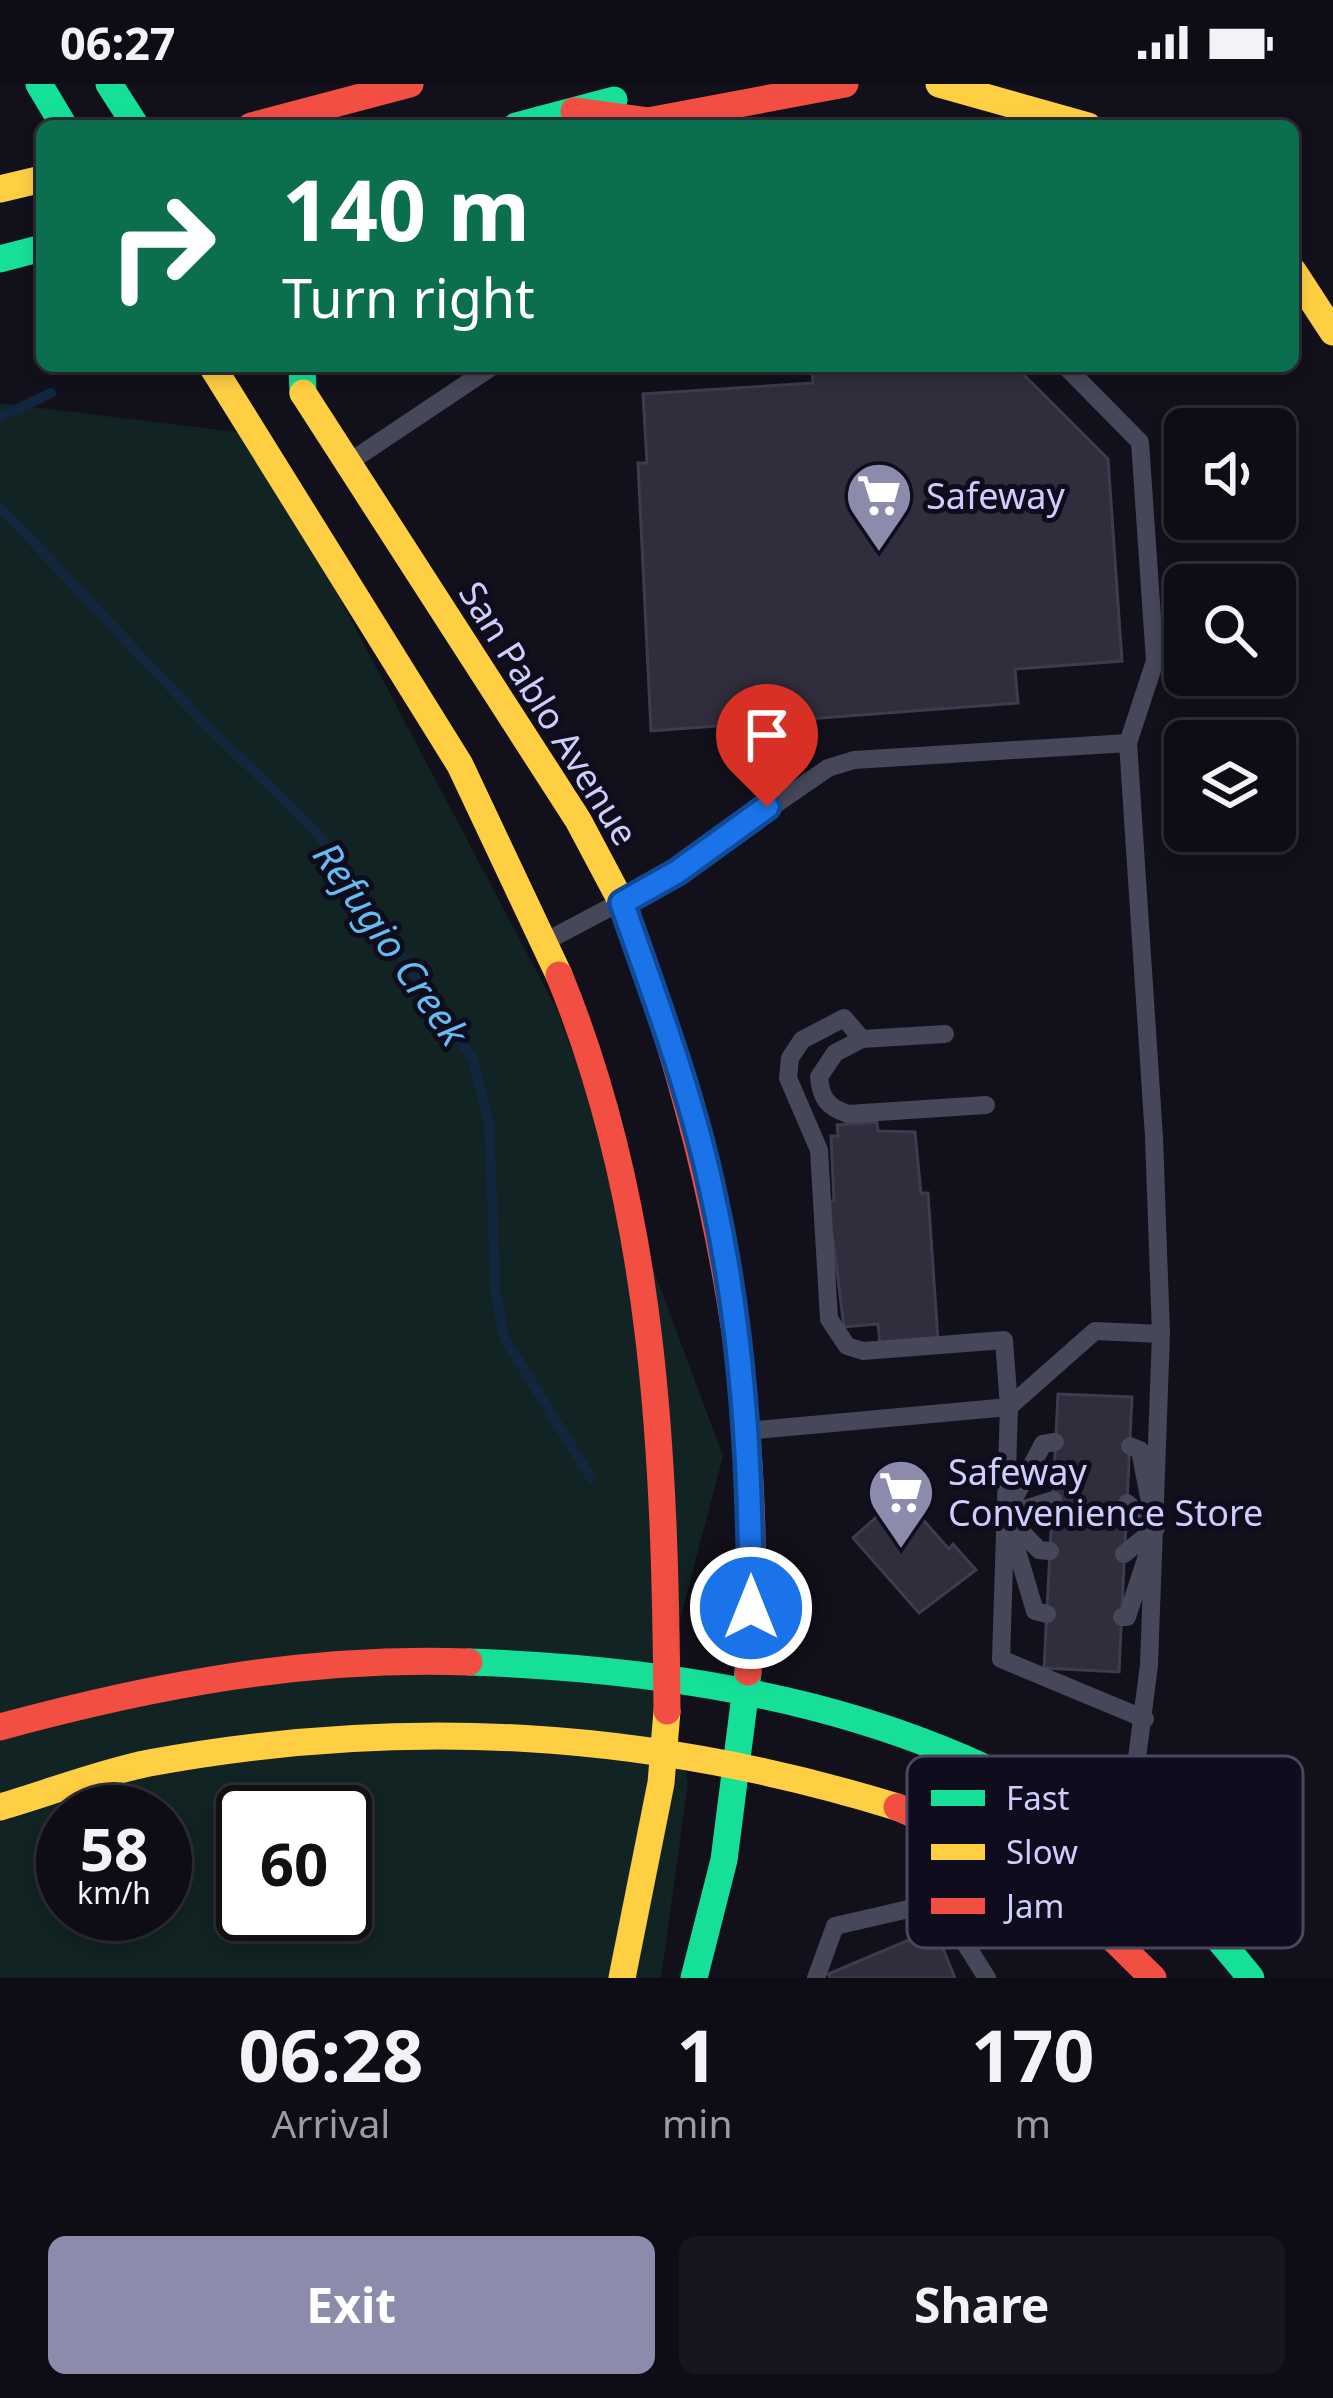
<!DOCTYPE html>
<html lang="en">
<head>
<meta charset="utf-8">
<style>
	body { margin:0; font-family:"Noto Sans",sans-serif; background:#17151d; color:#f1f3f6; height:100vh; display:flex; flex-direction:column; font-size:45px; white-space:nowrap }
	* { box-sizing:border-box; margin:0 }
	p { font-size:39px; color:#9b9ba0 }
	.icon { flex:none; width:66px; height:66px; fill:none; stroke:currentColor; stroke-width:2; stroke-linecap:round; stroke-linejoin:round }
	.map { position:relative; height:1894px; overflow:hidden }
	.panel { display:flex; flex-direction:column; background:#0e0c14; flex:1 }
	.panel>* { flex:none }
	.hud { position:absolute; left:36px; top:36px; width:1263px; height:252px; border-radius:18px; box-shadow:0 6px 18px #0003,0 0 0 3px #2e2c34; background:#0b6e4f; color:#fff; overflow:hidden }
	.tools { position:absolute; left:1164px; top:324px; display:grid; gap:24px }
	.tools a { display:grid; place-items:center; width:132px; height:132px; border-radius:18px; background:#0e0c14; box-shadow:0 6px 18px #0003,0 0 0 3px #2e2c34; font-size:60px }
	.speed { position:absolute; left:36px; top:1701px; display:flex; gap:24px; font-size:60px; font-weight:700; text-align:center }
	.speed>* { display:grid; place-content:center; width:156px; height:156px; border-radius:50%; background:#0e0c14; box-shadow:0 6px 18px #0003,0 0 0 3px #2e2c34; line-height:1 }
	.speed small { font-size:30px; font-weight:400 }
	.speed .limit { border:6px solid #111; border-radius:18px; background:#fff; color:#111 }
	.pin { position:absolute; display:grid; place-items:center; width:102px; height:102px; color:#fff; margin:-123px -51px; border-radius:50% 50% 50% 0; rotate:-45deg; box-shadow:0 0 12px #0007 }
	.pin .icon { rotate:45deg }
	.me { position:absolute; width:132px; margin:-66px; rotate:0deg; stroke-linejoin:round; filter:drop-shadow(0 0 9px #0008) }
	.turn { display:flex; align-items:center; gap:42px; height:252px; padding:0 48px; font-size:54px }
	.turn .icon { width:156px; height:156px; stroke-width:2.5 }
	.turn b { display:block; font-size:84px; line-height:102px }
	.eta { display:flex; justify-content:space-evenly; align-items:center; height:204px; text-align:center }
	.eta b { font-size:72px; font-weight:700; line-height:84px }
	.action { display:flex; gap:24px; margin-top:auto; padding:24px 48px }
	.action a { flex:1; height:138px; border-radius:18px; background:#8d8bac; color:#fff; font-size:48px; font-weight:700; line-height:138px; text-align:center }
	.action a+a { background:#17151d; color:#f1f3f6 }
	.status { display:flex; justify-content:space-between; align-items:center; height:84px; padding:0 60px; background:#0e0c14; direction:ltr }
	.status svg { height:33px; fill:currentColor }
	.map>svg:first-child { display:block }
</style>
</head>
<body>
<div class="status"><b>06:27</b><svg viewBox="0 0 49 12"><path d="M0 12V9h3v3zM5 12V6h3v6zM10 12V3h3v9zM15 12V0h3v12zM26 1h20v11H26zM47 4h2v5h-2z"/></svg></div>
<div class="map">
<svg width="1333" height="1894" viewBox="0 0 1333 1894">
	<rect width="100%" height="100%" fill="#12101a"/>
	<!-- green -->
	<path fill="#112323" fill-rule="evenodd" d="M0,319L253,350L557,926L723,1372L665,1593L688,1699L661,1894H0ZM63,1728H165V1830H63ZM243,1728H345V1830H243Z"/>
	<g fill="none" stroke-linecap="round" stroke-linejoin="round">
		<!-- stream -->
		<path stroke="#12273e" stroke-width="10" d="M0,333L51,309
			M0,423L205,640L315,746L473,975L489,1039L496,1213L505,1255L591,1394"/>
	</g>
	<!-- building -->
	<path fill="#302e3c" stroke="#3d3b4d" stroke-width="3" d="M812,282H943V289L1017,284L1108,375L1122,577L1015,585L1018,619L651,647L638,379H647L643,310L813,299Z
		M877,1038L878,1047L915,1048L921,1109H928L938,1256L880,1261L878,1240L844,1243L828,1117H834L831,1052H838L837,1041Z
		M1058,1310L1132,1313L1119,1588L1044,1584Z
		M901,1411L949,1465L953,1460L976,1486L919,1529L853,1454Z
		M935,1845L955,1894H830L828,1890Z"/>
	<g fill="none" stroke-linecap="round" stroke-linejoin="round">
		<!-- lane -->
		<path stroke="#464759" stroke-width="18" d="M1065,282L1140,358L1155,577L1128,659L1154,1053L1161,1250L1149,1581L1126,1759
			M357,373L493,282
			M554,853L677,788L828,684L854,676L1128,659
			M945,950L862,955L844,934L802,956L790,974L788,994L819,1066L829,1235L847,1262L863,1267L1004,1256L1009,1323L1001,1575L1145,1635
			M862,955L835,969L819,993C821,1014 827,1023 848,1030L986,1021
			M757,1346L1009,1323L1095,1247L1161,1250
			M1130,1362L1140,1366L1149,1413
			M1127,1419L1156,1444
			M1009,1424L1043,1360L1055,1358
			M1006,1431L1053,1416
			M1009,1435L1039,1466L1050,1467
			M1012,1450L1035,1527L1047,1530
			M1124,1470L1156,1444
			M1122,1533H1127L1148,1469
			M816,1894L835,1842L939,1818L987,1894"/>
		<!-- fast -->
		<path stroke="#16e098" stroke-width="27" d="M39,0L64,42
			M109,0L136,42
			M516,42L614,16
			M0,175L42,164
			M302,282L303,309
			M469,1578C700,1586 932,1627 1124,1764C1173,1798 1213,1848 1251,1894
			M694,1894L724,1776L748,1588"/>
		<!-- slow -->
		<path stroke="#ffcf43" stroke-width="27" d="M939,0L1088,42
			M0,105L42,95
			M1293,187L1333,248
			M212,282L460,681L559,891
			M303,309L578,736L621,817L653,907
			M0,1723C49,1709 99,1689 149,1679C405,1632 648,1646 897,1723
			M622,1894L661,1699L667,1627"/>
		<!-- jam -->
		<path stroke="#f24e42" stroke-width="27" d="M574,27L648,37L845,0
			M251,42L410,0
			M559,891C656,1127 665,1375 667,1627
			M653,907C725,1128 766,1355 748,1588
			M0,1643C154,1601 309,1572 469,1578
			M897,1723L964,1752L1086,1828L1153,1894"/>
	</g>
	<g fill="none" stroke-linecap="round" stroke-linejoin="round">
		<defs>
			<path id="route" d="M751,1524C751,1384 743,1244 712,1107C691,1008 655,914 622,819L677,788L767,723"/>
		</defs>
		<!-- route casing -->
		<use href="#route" stroke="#114b97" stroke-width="30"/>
		<!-- route -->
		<use href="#route" stroke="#1a73e8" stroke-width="21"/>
	</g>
	<!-- icons -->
	<defs>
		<symbol id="supermarket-pin" viewBox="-11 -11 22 30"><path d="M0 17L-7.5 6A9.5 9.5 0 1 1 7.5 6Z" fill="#8d8bac" stroke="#0f0d1d"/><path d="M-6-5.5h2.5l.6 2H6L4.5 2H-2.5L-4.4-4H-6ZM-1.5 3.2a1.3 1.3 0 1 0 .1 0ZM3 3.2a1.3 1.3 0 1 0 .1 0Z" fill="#fff"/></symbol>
	</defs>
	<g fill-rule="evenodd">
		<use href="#supermarket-pin" x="841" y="373" width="76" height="104"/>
		<use href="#supermarket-pin" x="863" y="1370" width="76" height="104"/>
	</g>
	<g text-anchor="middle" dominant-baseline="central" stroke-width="10" stroke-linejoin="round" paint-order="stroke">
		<!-- poi labels -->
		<g font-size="36" fill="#cfcdfb" stroke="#0f0d1d" text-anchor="start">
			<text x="926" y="411">Safeway</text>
			<text x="948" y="1387">Safeway<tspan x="948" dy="41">Convenience Store</tspan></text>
		</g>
		<!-- street labels -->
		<g font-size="36" fill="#cfcdfb" stroke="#0f0d1d">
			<text transform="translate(549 629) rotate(58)">San Pablo Avenue</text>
		</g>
		<!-- water labels -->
		<g font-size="39" font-style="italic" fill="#64bdf2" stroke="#0f0d1d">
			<text transform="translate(392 859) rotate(55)">Refugio Creek</text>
		</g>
	</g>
	<!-- legend -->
	<rect x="907" y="1672" width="396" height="192" rx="18" fill="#0f0d1d" stroke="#494760" stroke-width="3"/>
	<rect x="931" y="1706" width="54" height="16" fill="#16e098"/>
	<rect x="931" y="1760" width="54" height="16" fill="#ffcf43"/>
	<rect x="931" y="1814" width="54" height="16" fill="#f24e42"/>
	<g font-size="33" fill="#cfcdfb">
		<text x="1006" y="1726">Fast</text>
		<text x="1006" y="1780">Slow</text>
		<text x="1006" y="1834">Jam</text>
	</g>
</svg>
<div class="tools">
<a><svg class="icon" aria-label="sound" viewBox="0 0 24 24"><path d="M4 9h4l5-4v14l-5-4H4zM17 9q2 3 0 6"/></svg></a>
<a><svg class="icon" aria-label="search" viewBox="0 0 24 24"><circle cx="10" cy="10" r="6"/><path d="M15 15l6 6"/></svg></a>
<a><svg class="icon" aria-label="layers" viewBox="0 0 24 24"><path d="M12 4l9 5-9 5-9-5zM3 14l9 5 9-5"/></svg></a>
</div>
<div class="speed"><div>58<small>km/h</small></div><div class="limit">60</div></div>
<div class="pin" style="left:767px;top:723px;background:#d93025"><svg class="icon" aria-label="arrive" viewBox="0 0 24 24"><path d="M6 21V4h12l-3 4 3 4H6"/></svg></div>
<svg class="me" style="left:751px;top:1524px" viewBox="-20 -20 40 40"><circle r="17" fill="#1a73e8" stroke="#fff" stroke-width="3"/><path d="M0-11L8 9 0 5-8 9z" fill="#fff"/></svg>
<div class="hud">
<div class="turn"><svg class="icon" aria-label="right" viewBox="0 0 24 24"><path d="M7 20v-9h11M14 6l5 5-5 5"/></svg><div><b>140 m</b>Turn right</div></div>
</div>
</div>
<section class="panel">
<div class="eta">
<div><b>06:28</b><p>Arrival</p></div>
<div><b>1</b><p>min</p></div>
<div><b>170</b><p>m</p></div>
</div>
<div class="action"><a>Exit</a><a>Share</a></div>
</section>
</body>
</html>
